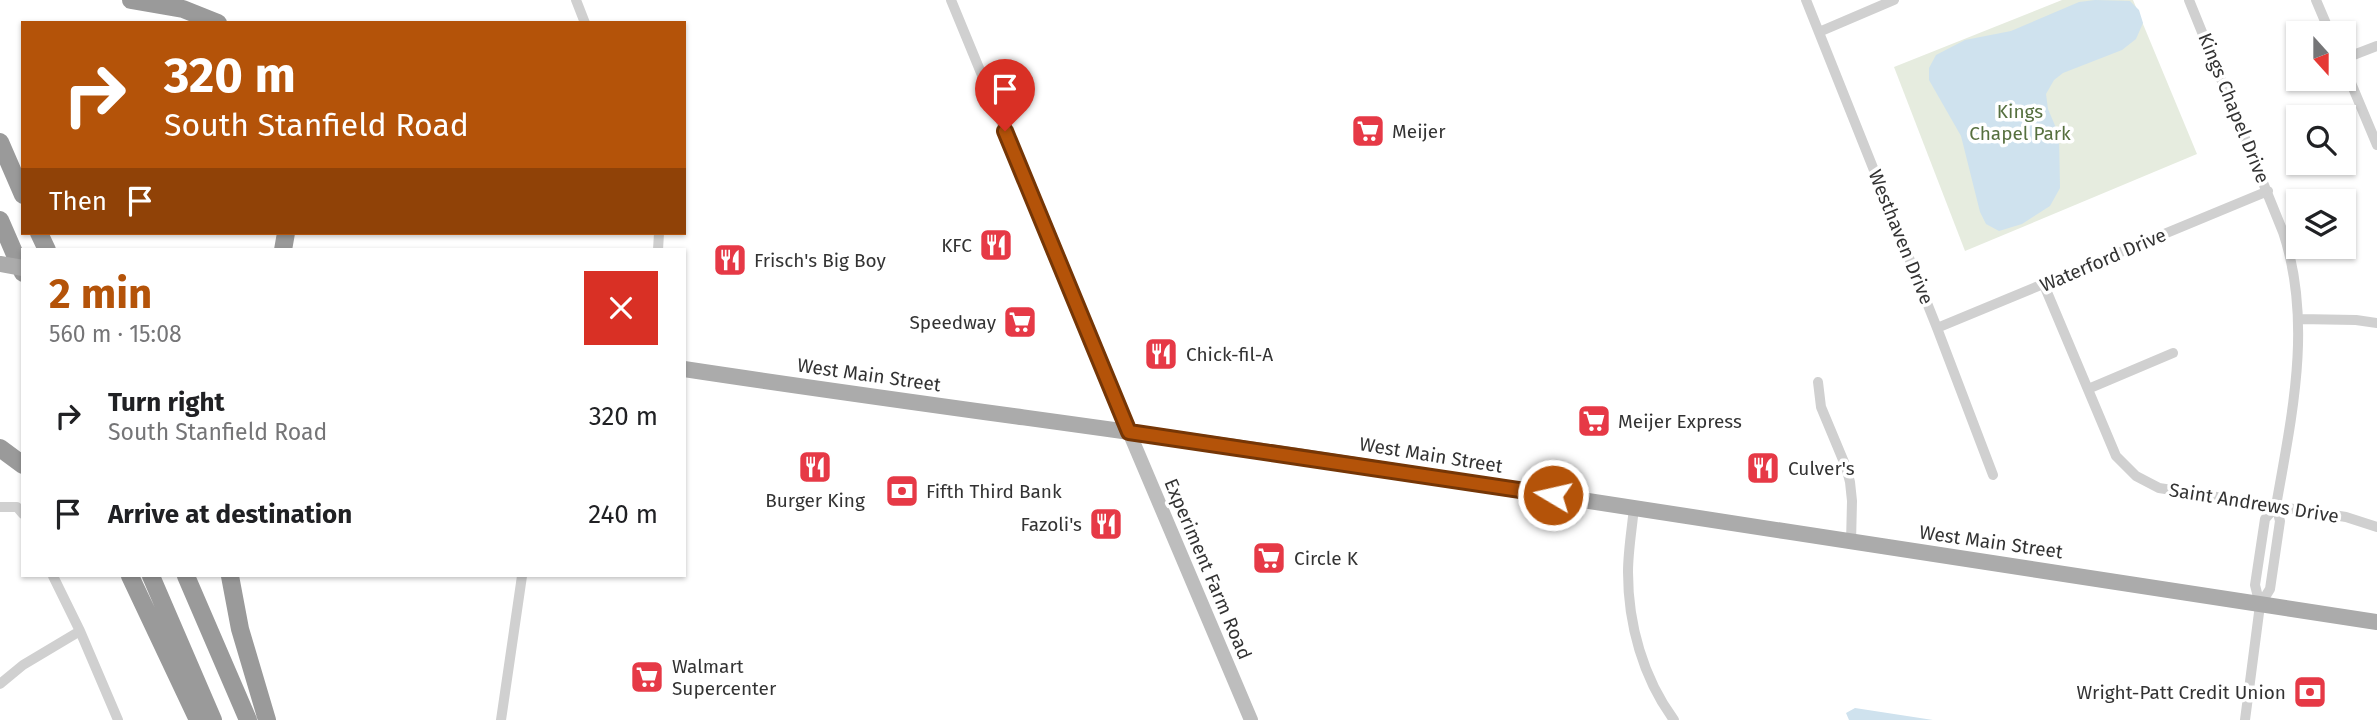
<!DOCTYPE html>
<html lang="en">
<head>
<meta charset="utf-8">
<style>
	body { margin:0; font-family:"Fira Sans",sans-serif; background:#f2f2f2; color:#202124; height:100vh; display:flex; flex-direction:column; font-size:26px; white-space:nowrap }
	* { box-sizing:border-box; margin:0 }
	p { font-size:23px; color:#757577 }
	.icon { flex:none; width:38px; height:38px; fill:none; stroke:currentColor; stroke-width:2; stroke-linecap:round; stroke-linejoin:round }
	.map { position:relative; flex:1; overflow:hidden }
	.drawer { position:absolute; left:21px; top:248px; width:665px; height:329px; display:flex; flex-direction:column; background:#fff; border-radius:0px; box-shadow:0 2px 5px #0004 }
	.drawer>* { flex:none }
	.top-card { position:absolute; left:21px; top:21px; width:665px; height:214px; border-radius:0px; box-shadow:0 2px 5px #0004; background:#b45309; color:#fff; overflow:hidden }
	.needle { width:46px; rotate:159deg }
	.controls { position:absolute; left:2286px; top:21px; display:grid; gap:14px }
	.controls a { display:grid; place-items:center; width:70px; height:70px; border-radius:0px; background:#fff; box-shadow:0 2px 5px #0004; font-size:35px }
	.pin { position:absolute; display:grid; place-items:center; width:60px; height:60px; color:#fff; margin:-72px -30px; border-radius:50% 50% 50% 0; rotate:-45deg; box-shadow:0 0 7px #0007 }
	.pin .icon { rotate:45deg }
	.me { position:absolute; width:77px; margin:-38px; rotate:279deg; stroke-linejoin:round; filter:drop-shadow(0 0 5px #0008) }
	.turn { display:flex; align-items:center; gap:24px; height:147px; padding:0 28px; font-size:32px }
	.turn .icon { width:91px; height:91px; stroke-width:2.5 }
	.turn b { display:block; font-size:49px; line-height:60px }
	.then { display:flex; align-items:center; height:66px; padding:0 28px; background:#0003; gap:14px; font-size:26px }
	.round { display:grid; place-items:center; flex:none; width:74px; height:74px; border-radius:0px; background:#f2f2f2 }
	.summary { display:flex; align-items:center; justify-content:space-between; height:119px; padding:0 28px }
	h1 { font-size:42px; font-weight:700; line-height:52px; color:#b45309 }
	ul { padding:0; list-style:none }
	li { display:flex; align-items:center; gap:21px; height:98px; padding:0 28px }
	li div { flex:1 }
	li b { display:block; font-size:26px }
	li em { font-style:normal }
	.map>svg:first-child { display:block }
</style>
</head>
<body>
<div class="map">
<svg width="2377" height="720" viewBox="0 0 2377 720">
	<rect width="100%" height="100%" fill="#fff"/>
	<!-- green -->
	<path fill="#e6ecdf" d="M2062,0H2133L2197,154L1965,251L1894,67Z"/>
	<!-- water -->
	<path fill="#cfe2ee" d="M2095,0L2130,1L2139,10L2143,23L2136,39L2122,50L2063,73L2054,80L2046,94L2048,109L2059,135L2060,188L2050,206L2022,224L1999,231L1986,224L1980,212L1961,136L1929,80V68L1936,55L1965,40L2011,31L2079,2Z
		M1855,708L1933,720H1849L1846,713Z"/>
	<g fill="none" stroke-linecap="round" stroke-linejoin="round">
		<!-- street -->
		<path stroke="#d0d0d0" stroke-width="10" d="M576,0L585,23
			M951,0L1129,432
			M1806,0L1937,328L1993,475
			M2189,0L2283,232C2313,322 2292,415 2276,506L2280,521L2270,589L2260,605L2245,720
			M2316,0L2330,33
			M1819,32L1894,0
			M2343,59L2377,46
			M2343,64L2377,145
			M658,250L659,233
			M2044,285L2116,456L2136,476L2159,488L2346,517L2377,527
			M2299,319L2356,320L2377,323
			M1937,328L2268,191
			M1818,382L1821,407L1846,467L1850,482L1852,501L1851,543
			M2088,389L2173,353
			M0,507H17L23,514
			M1634,507C1632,529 1628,551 1628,572C1628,624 1643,678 1674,720
			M53,576L80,631L118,720
			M2260,605L2255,585L2265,519L2276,506
			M0,684L23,665L80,631
			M501,720L522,576"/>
		<!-- secondary -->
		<path stroke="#bdbdbd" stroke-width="14" d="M1129,432L1251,720"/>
		<!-- primary -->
		<path stroke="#ababab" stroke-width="16" d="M684,369C888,400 1093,426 1297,456C1657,510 2017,569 2377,622"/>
		<!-- highway -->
		<path stroke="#9a9a9a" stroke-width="18" d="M131,0L183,9L218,23
			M0,142L23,195
			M0,220L23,273
			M39,233L47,250
			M283,250L286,233
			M0,448L23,465
			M130,576L198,720
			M151,576L213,720
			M186,576L248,720
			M230,576L240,629L267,720"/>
		<!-- primary-bridge -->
		<path stroke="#ababab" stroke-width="16" d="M0,264L23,268"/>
	</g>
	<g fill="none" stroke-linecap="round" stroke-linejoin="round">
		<defs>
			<path id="route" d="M1005,131L1129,432L1553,495"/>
		</defs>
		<!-- route casing -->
		<use href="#route" stroke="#753606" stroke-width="18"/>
		<!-- route -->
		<use href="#route" stroke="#b45309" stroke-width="12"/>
	</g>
	<!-- icons -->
	<defs>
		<symbol id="supermarket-square" viewBox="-11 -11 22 22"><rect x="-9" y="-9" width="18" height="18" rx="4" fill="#e63946" stroke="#fff"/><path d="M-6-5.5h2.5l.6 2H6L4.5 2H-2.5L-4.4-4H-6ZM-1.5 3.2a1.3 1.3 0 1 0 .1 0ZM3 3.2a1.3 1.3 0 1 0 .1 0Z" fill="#fff"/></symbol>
		<symbol id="restaurant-square" viewBox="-11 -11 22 22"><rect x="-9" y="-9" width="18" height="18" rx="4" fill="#e63946" stroke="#fff"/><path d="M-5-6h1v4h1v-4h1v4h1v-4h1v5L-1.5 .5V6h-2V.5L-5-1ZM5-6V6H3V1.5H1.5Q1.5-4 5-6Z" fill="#fff"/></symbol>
		<symbol id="bank-square" viewBox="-11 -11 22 22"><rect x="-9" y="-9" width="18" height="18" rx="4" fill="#e63946" stroke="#fff"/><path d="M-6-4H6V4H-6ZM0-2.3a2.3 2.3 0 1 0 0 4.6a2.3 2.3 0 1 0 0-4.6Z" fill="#fff"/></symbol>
	</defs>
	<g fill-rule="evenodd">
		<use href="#supermarket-square" x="1349" y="112" width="38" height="38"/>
		<use href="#restaurant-square" x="977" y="226" width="38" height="38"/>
		<use href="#restaurant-square" x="711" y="241" width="38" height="38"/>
		<use href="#supermarket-square" x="1001" y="303" width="38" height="38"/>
		<use href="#restaurant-square" x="1142" y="335" width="38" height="38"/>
		<use href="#supermarket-square" x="1575" y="402" width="38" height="38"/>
		<use href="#restaurant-square" x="796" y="448" width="38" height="38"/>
		<use href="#restaurant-square" x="1744" y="449" width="38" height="38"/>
		<use href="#bank-square" x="883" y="472" width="38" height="38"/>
		<use href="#restaurant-square" x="1087" y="505" width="38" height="38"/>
		<use href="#supermarket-square" x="1250" y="539" width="38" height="38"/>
		<use href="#supermarket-square" x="628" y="658" width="38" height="38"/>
		<use href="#bank-square" x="2291" y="673" width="38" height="38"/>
	</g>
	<g text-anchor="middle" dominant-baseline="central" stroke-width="7" stroke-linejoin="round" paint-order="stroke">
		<!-- street labels -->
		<g font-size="19" fill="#333" stroke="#fff">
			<text transform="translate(2234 108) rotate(68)">Kings Chapel Drive</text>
			<text transform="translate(1901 237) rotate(68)">Westhaven Drive</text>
			<text transform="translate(2103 260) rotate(-23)">Waterford Drive</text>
			<text transform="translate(869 375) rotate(8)">West Main Street</text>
			<text transform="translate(1431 455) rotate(9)">West Main Street</text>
			<text transform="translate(2254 503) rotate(9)">Saint Andrews Drive</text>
			<text transform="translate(1991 542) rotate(8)">West Main Street</text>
			<text transform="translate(1208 569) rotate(67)">Experiment Farm Road</text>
		</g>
		<!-- park labels -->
		<g font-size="19" fill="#56703f" stroke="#fff">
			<text x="2020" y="111">Kings<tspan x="2020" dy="22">Chapel Park</tspan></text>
		</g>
		<!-- poi labels -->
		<g font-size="19" fill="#333" stroke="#fff" text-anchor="start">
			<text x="1392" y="131">Meijer</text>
			<text x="972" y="245" text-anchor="end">KFC</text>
			<text x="754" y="260">Frisch's Big Boy</text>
			<text x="996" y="322" text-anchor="end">Speedway</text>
			<text x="1186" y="354">Chick-fil-A</text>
			<text x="1618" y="421">Meijer Express</text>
			<text x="1788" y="468">Culver's</text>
			<text x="926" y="491">Fifth Third Bank</text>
			<text x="815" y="500" text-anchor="middle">Burger King</text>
			<text x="1082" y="524" text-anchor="end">Fazoli's</text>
			<text x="1294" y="558">Circle K</text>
			<text x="672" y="666">Walmart<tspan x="672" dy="22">Supercenter</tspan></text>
			<text x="2286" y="692" text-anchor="end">Wright-Patt Credit Union</text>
		</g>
	</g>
</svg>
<div class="controls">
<a><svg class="needle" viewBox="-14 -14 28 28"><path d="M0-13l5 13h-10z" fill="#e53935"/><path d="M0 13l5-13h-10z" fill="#757577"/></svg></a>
<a><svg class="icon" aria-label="search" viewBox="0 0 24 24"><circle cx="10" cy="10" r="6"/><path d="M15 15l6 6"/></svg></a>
<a><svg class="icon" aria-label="layers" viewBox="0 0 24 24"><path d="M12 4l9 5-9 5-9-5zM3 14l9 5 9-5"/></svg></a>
</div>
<div class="pin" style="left:1005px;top:131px;background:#d93025"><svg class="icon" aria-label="arrive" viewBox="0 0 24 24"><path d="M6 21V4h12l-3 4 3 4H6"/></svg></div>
<svg class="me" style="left:1553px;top:495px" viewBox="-20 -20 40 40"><circle r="17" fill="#b45309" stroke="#fff" stroke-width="3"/><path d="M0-11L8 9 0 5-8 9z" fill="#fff"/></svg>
<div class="top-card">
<div class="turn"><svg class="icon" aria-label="right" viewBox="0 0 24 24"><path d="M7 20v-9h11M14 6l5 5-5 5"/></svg><div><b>320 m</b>South Stanfield Road</div></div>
<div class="then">Then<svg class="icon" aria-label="arrive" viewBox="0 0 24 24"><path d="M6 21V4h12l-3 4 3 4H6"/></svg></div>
</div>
<section class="drawer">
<div class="summary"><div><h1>2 min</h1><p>560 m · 15:08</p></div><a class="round" style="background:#d93025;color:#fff"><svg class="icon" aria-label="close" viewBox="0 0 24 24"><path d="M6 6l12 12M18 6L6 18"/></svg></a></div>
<ul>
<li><svg class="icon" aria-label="right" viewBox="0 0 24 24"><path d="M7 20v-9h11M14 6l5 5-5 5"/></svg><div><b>Turn right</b><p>South Stanfield Road</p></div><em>320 m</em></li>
<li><svg class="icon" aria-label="arrive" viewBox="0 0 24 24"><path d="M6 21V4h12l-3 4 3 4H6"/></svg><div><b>Arrive at destination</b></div><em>240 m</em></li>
</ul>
</section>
</div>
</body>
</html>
